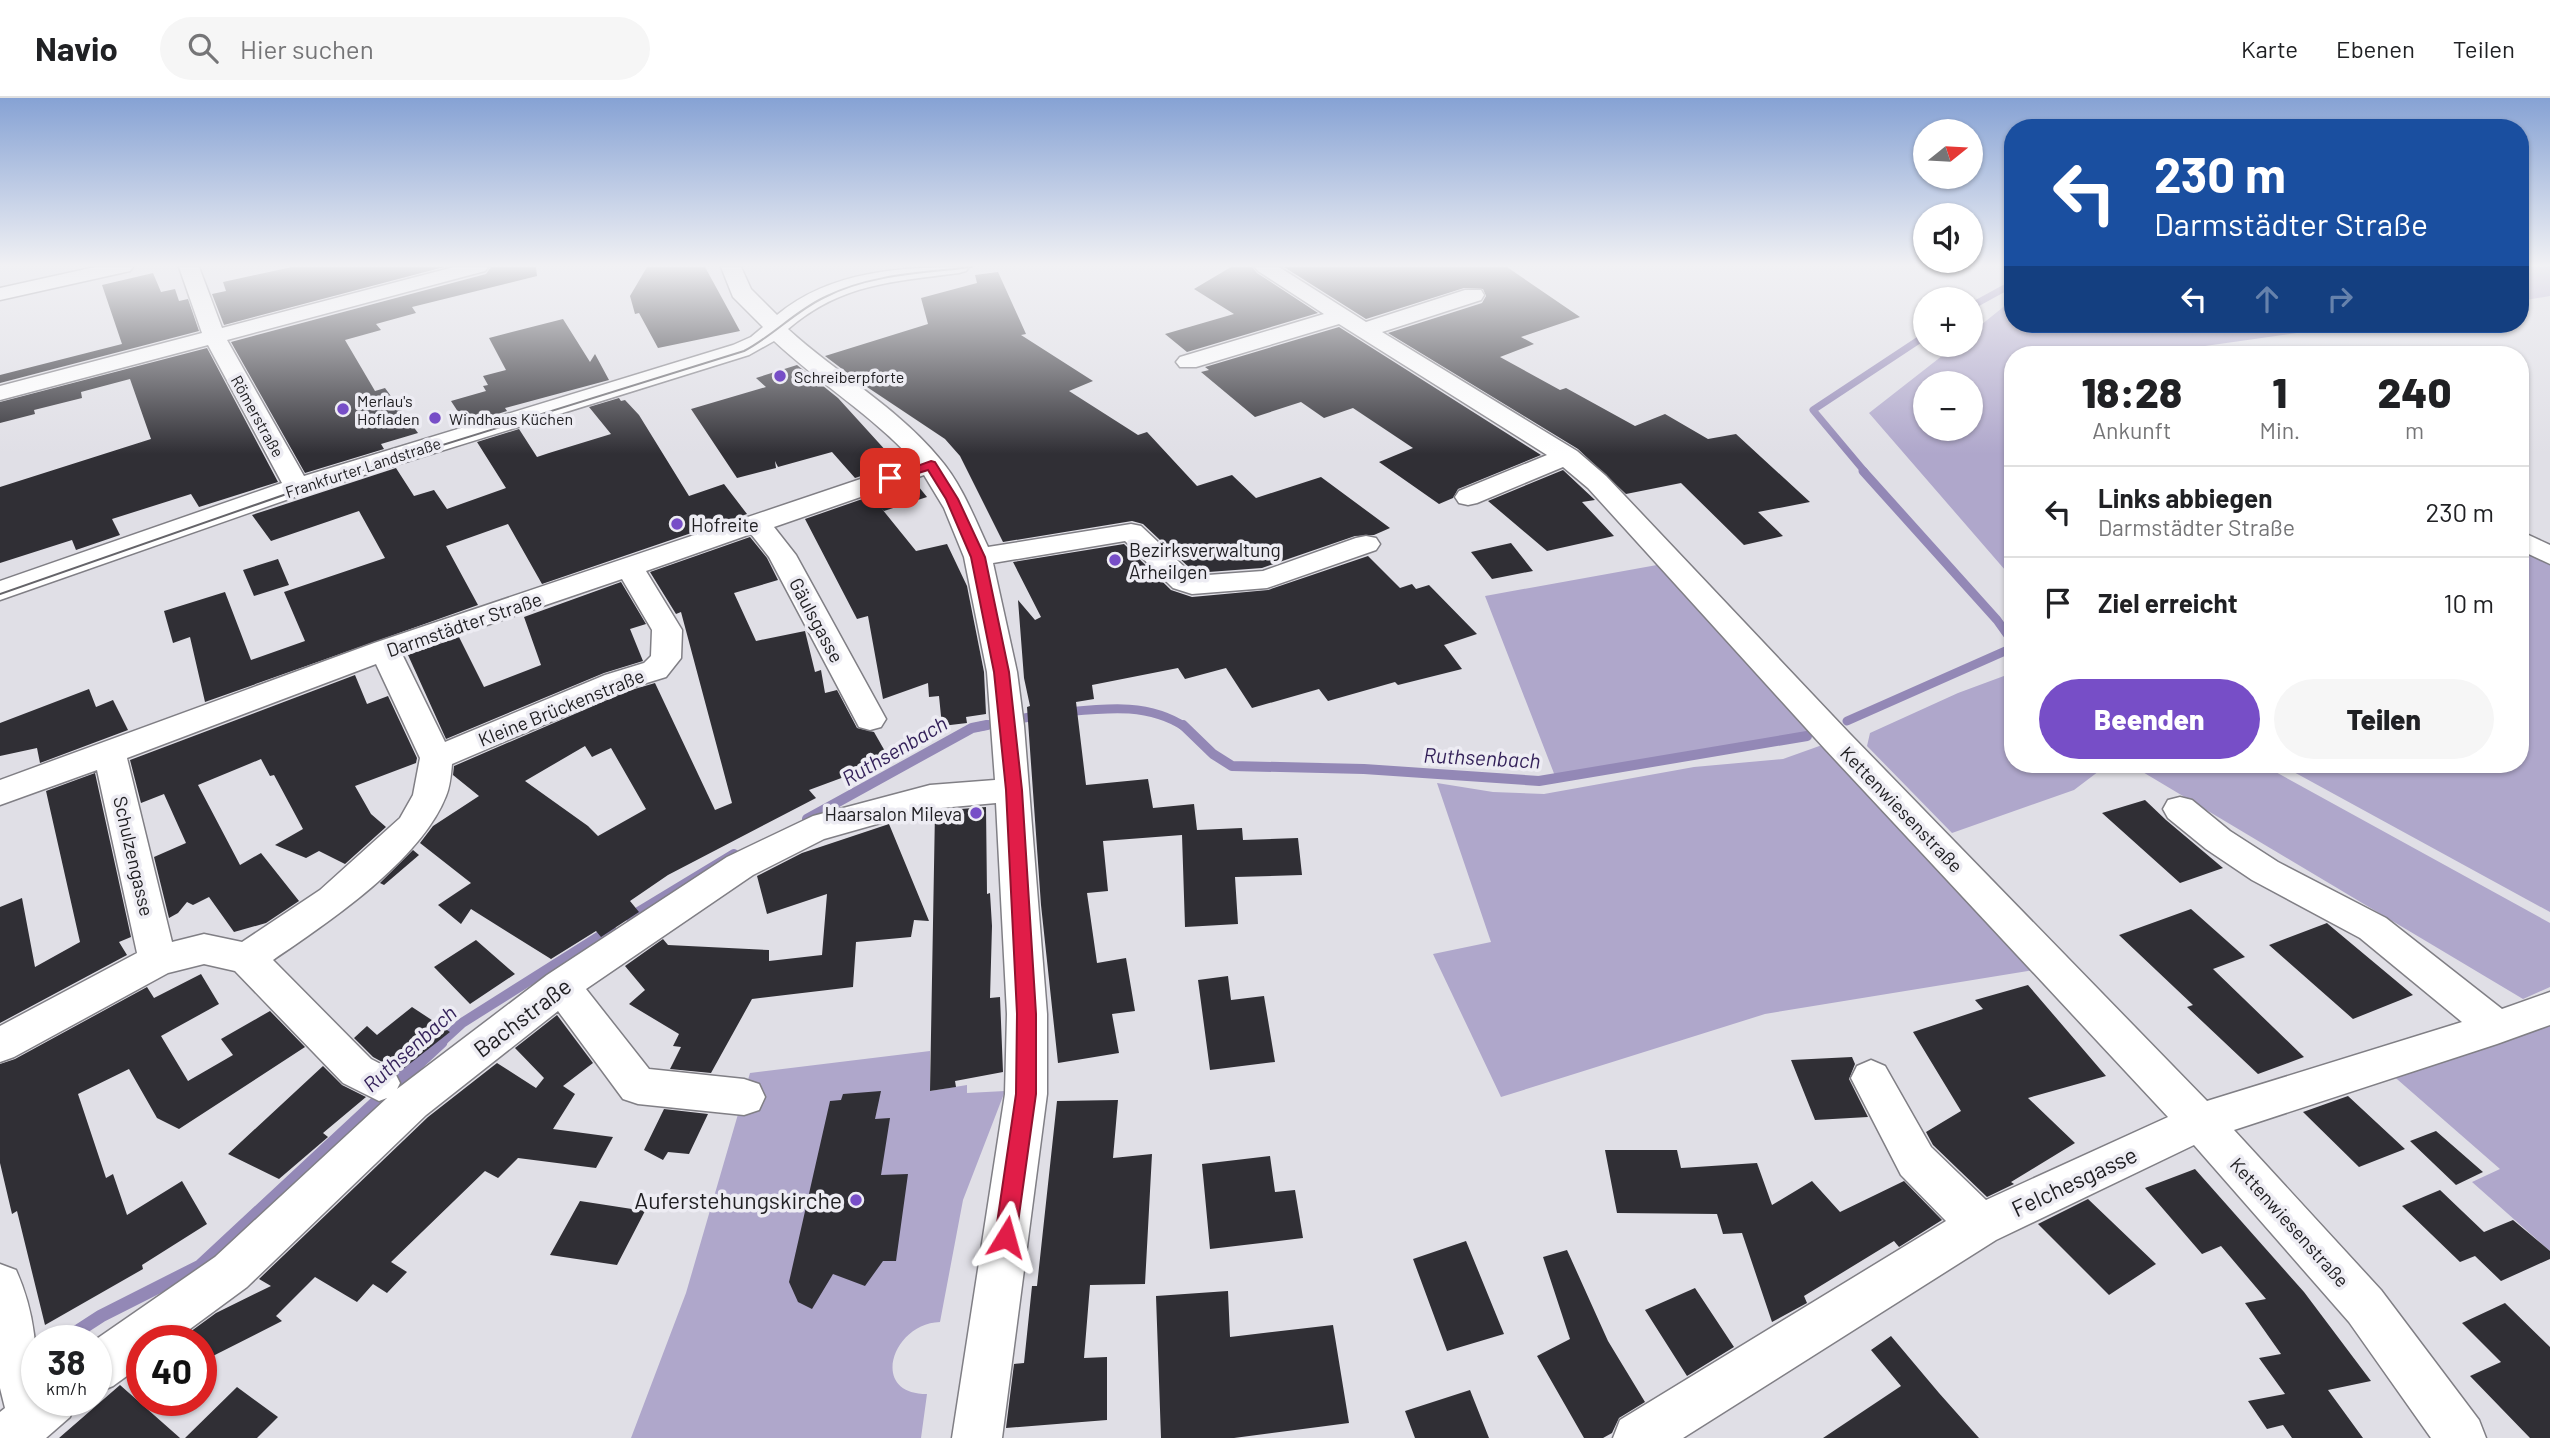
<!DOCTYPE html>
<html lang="de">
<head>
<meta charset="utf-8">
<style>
	body { margin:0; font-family:Barlow,sans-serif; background:#f6f6f6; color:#202124; height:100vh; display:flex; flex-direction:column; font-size:26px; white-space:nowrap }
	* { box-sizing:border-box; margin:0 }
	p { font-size:23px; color:#757577 }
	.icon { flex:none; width:38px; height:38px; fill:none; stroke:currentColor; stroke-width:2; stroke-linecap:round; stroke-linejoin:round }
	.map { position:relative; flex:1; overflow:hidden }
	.details { position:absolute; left:2004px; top:248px; width:525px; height:427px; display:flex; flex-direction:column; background:#fff; border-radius:28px; box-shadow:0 2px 5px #0004 }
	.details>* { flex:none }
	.banner { position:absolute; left:2004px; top:21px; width:525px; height:214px; border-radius:28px; box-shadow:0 2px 5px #0004; background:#1a4fa0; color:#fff; overflow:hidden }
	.needle { width:46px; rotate:72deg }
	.tools { position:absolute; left:1913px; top:21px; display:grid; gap:14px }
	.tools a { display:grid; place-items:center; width:70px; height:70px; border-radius:50%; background:#fff; box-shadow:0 2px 5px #0004; font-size:35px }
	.speed { position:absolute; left:21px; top:1227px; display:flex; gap:14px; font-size:35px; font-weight:700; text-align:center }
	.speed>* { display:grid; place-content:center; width:91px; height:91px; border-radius:50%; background:#fff; box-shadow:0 2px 5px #0004; line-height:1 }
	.speed small { font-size:18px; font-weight:400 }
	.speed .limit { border:10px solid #d22; background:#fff; color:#111 }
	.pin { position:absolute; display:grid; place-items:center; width:60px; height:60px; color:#fff; margin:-30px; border-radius:14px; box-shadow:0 4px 10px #0006 }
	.me { position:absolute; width:77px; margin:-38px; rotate:8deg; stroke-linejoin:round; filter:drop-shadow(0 0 5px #0008) }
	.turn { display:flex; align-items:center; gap:24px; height:147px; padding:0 35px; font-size:32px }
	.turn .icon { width:91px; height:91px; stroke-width:2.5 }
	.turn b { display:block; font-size:49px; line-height:60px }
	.lanes { display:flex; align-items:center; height:66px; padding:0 35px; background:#0003; justify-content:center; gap:35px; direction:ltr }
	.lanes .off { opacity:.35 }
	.eta { display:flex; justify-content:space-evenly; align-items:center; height:119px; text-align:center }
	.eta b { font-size:42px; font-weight:800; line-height:49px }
	.button { display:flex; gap:14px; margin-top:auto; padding:14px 35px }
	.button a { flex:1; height:80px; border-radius:42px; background:#774ec7; color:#fff; font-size:28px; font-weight:800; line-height:80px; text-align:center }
	.button a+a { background:#f6f6f6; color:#202124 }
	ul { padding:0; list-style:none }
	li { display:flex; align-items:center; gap:21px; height:91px; padding:0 35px; border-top:2px solid #e0e0e0 }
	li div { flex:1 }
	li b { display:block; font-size:26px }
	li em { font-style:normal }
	header { display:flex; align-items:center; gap:42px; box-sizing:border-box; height:98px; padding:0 35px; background:#fff; border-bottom:2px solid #e0e0e0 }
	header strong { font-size:33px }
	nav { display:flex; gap:38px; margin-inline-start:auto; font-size:24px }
	.search { width:490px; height:63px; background:#f6f6f6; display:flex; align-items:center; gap:18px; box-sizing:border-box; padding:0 24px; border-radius:38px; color:#757577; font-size:26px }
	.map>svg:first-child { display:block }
</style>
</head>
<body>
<header>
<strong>Navio</strong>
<div class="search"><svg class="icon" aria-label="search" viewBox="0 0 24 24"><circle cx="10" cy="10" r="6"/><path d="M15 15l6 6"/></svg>Hier suchen</div>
<nav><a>Karte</a><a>Ebenen</a><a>Teilen</a></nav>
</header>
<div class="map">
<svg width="2550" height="1340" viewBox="0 0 2550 1340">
	<rect width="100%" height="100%" fill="#e0dfe6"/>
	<!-- green -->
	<path fill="#afa7cb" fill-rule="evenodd" d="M2520,169H2550V198L2520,203Z
		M2012,202V226H2361L2191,250L2202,257H2012V480L1869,315L1956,247H1970L1971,235ZM1970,285V331H1925V285Z
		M2520,445L2550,462V814L2281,667H2520Z
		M1657,467L1811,632L1763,649L1694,655L1555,678L1485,498Z
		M2012,575V667H2107L2074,692L1952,735L1867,648L1870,635L1958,595Z
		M1825,646L2034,872L1765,916L1501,999L1433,856L1491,844L1437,685L1493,694L1544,696L1694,669L1783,661Z
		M2131,667H2263L2550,825V889L2523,901Z
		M2550,925V1153L2472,1084L2500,1071L2390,975Z
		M930,953V993L967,987V995L1005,993L963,1102L940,1224C893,1225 868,1296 927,1296L921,1340H631L686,1195L750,975Z"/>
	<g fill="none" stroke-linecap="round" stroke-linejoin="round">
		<!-- stream-far3 -->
		<path stroke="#9388b6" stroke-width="7" d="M1970,209L2012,186
			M1865,374L1813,312L1925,238"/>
		<!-- stream-far2 -->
		<path stroke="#9388b6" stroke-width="9" d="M1863,373L1997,522L2012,543
			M1066,614C1107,610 1149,605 1185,629
			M1847,623L2012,550
			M977,629L1040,617"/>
		<!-- stream-far1 -->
		<path stroke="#9388b6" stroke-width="10" d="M1183,627L1213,656L1232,668L1364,671L1539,683L1807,638
			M807,721L972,630L987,627
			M630,819L734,756
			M439,946L462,925L611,831"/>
		<!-- stream -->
		<path stroke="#9388b6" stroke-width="13" d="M64,1242L101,1218L200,1168L441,944"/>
	</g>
	<!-- building -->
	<path fill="#302f35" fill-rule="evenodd" d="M292,169H444L224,227L212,196L226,193L223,184Z
		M491,169H536L537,178L412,209L416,215L376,226L381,232L345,242L375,293L385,290L418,335L381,346L384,351L305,375L231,244L486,176Z
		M647,169H705L740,233L658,250L639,215L635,216L630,198Z
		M1231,169H1252L1257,175L1318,215L1187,254L1165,236L1234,216L1194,191Z
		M1284,169H1507L1580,219L1521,239L1534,246L1500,259L1560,292L1566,290L1635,328L1665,316L1708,341L1736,336L1810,404L1758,414L1783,438L1744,447L1681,385L1626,396L1578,351L1388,235L1482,205L1486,198L1483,191L1464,190L1366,221Z
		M998,174L1026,236L1021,237L1093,283L1069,293L1138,337L1147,334L1197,388L1232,377L1256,400L1321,379L1390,430L1374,437L1355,438L1262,470L1195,475L1143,426L1132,423L1003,444L960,358L945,341L858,283L825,258L928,226L921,200L977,185L975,177Z
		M153,175L161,194L175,191L179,203L188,201L199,233L0,285V277L122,246L102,187Z
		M563,221L590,264L595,256L609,282L505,310L507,313L466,326L451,303L486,293L483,288L488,287L483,278L506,272L489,240Z
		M1339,229L1541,357L1458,391L1453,400L1439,406L1379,364L1413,350L1353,310L1324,320L1301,304L1255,319L1201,274L1209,272L1205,269Z
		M207,250L278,384L199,409L191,396L112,421L120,437L76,452L72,442L0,465V389L151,341L130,281L81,294L82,300L34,312L35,316L0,325V304Z
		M797,267L838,300L898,366L855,380L832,354L778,369L775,363L776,370L737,380L691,311L766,289L756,280Z
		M619,300L621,303L625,302L639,317L689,398L724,386L747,416L542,486L508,426L446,448L478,507L205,604L190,539L173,545L164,513L225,494L251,562L305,543L284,494L385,460L359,413L271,443L252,417L396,370L414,398L434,392L447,411L506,390L477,344L519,331L537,359L549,355L611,336L589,309Z
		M1563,372L1595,402L1582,404L1614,438L1547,453L1488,403Z
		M914,383L927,399L884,413L882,411L916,453L947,446L967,488L984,574L986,616L966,619L967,625L942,628L939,598L929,599L928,585L883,601L868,518L857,521L805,421Z
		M750,439L767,460L778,482L734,495L756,543L805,533L815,574L821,572L825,595L837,592L857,630L874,634L890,662L809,692L816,700L668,777L630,803L639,814L601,839L596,833L551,861L471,811L461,826L438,807L471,785L420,745L433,728L479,698L453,677L454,668L628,593L655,585L715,712L732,705L681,514L676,516L650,474ZM585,648L592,659L611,650L646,711L598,738L588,728L525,683Z
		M1511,445L1533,473L1492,481L1471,454Z
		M1124,446L1171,492L1192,499L1268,492L1368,458L1400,490L1412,486L1416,491L1429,487L1477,536L1444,547L1462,571L1398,587L1395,584L1328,603L1319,591L1252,610L1226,570L1185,581L1178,570L1092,587L1094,601L1076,604L1086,687L1148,681L1153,710L1194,706L1197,732L1242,730L1243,742L1298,740L1302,777L1235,779L1238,826L1185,829L1182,737L1103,743L1108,793L1087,795L1097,865L1126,860L1135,913L1112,916L1119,955L1058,965L1041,807L1027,609L1030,608L1024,580L1018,502L1035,522L1041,519L1013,464Z
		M278,461L289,487L254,498L243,472Z
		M621,484L646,526L630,531L643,563L604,575L446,641L408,557L459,539L484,589L541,567L524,519Z
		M355,577L367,606L388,598L417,660L416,665L355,688L371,716L386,729L345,766L319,753L306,760L275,747L303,731L274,677L270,678L261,661L198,687L240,767L261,755L299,803L266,825L234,834L209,799L193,807L187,804L178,815L169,820L154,759L186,745L164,696L141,705L130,662Z
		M89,591L96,609L113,602L128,632L40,665L37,650L0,658V625Z
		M95,675L131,839L119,844L127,857L0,925V809L22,800L35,869L80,844L46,693Z
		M2145,702L2166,722L2223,770L2180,785L2102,715Z
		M986,709L987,796L990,795L992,828L990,900L1000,899L1003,974L955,983L956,989L930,993L935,713Z
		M889,726L929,823L914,822L911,839L856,844L853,889L752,901L711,975L670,971L681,949L673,948L679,936L629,906L645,892L625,868L663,841L668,847L769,852V863L822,857L827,796L767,816L757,778L802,755Z
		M413,752L419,757L384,787L380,785Z
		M2191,811L2245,859L2213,871L2304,959L2258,976L2187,909L2193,907L2119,837Z
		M2327,825L2328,826L2413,897L2353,921L2269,847Z
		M476,842L515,876L470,906L434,869Z
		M201,876L219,906L161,938L188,983L233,957L221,941L270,913L305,949L179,1031L157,1020L129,971L78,996L106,1080L113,1076L127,1117L182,1083L207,1126L142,1167L143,1171L45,1227L17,1113L12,1116L0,1065V966L15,961L147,889L154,900Z
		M1228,878L1231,902L1264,898L1275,964L1210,972L1198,882Z
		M2028,887L2106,978L2028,1000L2075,1045L2011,1084L2014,1086L1987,1099L1933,1047L1926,1034L1961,1013L1913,934L1983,911L1975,902Z
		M412,909L450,934L398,975L395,971L373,959L354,940L367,928L377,937Z
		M557,917L593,965L563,988L575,996L553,1031L613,1039L596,1070L518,1060L498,1080L485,1073L391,1164L407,1174L387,1195L373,1186L357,1204L315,1179L276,1218L282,1223L201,1264V1242H179L216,1215L271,1188L259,1181L428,1019L497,965L536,990L544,980L515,950Z
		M1852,959L1855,966L1849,981L1868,1019L1815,1022L1791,962Z
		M323,968L342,987L366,999L323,1035L328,1039L279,1081L228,1056Z
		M881,993L875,1021L890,1020L881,1077L908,1076L896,1163H883L865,1188L833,1176L812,1211L798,1204L789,1184L830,1003L841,1002L843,996Z
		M2348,998L2405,1051L2359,1069L2303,1014Z
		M1118,1002L1113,1060L1152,1056L1145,1186L1090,1187L1084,1260L1107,1259V1322L1006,1330L1014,1266L1024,1265L1032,1188H1037L1057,1003Z
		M664,1011L708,1016L689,1056L668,1054L663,1062L644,1052Z
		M2436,1033L2483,1074L2456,1087L2410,1043Z
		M1605,1052H1677L1681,1070L1757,1065L1772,1107L1812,1083L1840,1114L1904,1083L1942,1122L1899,1149L1894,1143L1804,1198L1807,1205L1772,1224L1742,1135L1723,1136L1717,1116L1617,1115Z
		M1270,1058L1275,1094L1295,1092L1303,1140L1210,1151L1202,1066Z
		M2195,1071L2304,1194L2371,1283L2328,1292L2363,1340H2292L2283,1327L2267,1331L2248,1303L2285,1296L2259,1260L2281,1256L2245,1205L2266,1201L2221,1148L2202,1156L2145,1090Z
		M2440,1092L2484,1134L2513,1122L2550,1153V1161L2501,1183L2475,1158L2460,1164L2402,1108Z
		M2088,1101L2156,1166L2109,1197L2038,1126Z
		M580,1103L645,1113L617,1167L550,1157Z
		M1466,1143L1504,1236L1447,1253L1413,1161Z
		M1567,1152L1608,1243L1645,1304L1619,1320L1612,1335L1603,1340H1584L1537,1258L1570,1241L1543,1159Z
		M1695,1190L1734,1249L1687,1278L1645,1212Z
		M1228,1193L1230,1239L1333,1227L1349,1325L1234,1340H1161L1156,1198Z
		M2505,1205L2550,1249V1340H2530L2470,1278L2501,1264L2462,1225Z
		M1891,1238L1939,1295L1979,1340H1823L1901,1288L1871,1252Z
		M120,1287L180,1340H59Z
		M237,1289L278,1319L257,1340H185Z
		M1470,1292L1489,1340H1415L1405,1313Z"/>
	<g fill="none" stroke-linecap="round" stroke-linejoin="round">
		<defs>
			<path id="minor" d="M95,169H133L130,173L0,202V190Z
				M179,169H199L222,230L454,169H488L485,173L227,242L304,378L733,247L751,239L763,229L733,199L721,169H741L751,191L777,217C831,172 902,169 969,169L966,173L959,175C892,184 842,185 788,231C836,275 898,310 939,360C961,385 974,419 988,449L1131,426L1141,428L1194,478L1263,473L1356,440L1366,438L1376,440L1380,446L1376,452L1267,490L1192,496L1173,490L1125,443L993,465L1017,574L1024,628L1047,916V996L1002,1340H952L1005,996L1007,916L996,705L930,711L824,741L753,777L586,891L649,971L744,981L759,986L765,999L759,1012L744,1017L638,1006L623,1001L558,913L426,1017L247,1189L175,1242H142V1267L113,1288L96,1295L95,1242L215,1159L387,1000L379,1003L343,985L235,873L204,866L168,875L14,959L0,964V928L137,855L97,672L0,707V682L374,545L914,363C873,318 819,285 774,243L749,257L306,395L0,502V483L282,385L208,247L0,302V288L202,235ZM924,377L944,410L964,459L987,574L995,682L930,687L813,718L727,759L547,877L397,991L400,985L394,973L371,961L273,862C329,824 421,762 446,698C450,689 451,677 452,666L627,591L666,579L681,560L682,532L646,473L751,436L769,459L859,629L870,632L881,629L886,621L796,457L774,429ZM622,481L652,532L651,558L644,565L605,577L445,644L402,556ZM376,566L420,660L413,697L400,720L320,792L242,844L204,836L172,844L127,660Z
				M1255,169H1279L1366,224L1465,192H1481L1484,197L1481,202L1382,234L1577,353L1606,378L1849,635L2207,1003L2462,924L2360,840L2252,782L2206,751L2168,720L2163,711L2168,702L2180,699L2192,702L2230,733L2278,764L2386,820L2502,911L2550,894V927L2497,946L2234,1032L2381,1192L2479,1322L2486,1340H2431L2349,1224L2194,1047L1996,1142L1683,1340H1613L1620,1322L1946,1123L1901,1077L1851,980L1857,968L1871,962L1885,968L1931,1049L1986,1102L2168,1019L1825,651L1588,390L1563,369L1477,405L1468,407L1459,405L1455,399L1459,393L1547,357L1339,226L1196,269H1180L1176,264L1180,259L1324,216L1258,173Z
				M2228,250L2236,252L2239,257H2216L2219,252Z
				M2520,433L2550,447V466L2520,452Z
				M0,1166L16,1172C36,1217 37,1254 37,1302H77L70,1319L46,1340H0V1314L5,1310L0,1290Z"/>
		</defs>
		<!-- minor casing -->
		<use href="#minor" stroke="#807f85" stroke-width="3"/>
		<!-- minor -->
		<use href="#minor" fill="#fff" fill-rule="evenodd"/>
		<!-- tram -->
		<path stroke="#656469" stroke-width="2" d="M0,496L298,392L744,253C773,238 795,213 825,199C870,176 923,175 972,169"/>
	</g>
	<!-- sky -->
	<linearGradient id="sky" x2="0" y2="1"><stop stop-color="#86a2d4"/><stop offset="0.47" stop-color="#f1f1f4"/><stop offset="1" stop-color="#f1f1f4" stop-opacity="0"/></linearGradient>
	<rect width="2550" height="356" fill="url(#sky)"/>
	<!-- route -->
	<path fill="#e11d48" stroke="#92132f" stroke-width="2" d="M931,363L935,364L958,401L985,459L1009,574L1022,692L1036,916V996L1016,1139L1013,1147L1006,1150L998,1147L995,1139L1016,996L1017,916L1006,692L994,574L971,459L946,401L928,372L890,384L884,380Z"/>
	<!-- markers -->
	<g fill="#774ec7" stroke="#edecf3" stroke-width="2.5">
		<circle cx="780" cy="278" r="7"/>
		<circle cx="343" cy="311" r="7"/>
		<circle cx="435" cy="320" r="7"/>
		<circle cx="677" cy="426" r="7"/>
		<circle cx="1115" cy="462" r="7"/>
		<circle cx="976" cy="715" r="7"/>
		<circle cx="856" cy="1102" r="7"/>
	</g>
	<g text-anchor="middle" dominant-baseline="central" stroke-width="7" stroke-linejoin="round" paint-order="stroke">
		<!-- far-poi labels -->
		<g font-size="16" fill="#212023" stroke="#edecf3" text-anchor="start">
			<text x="794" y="278">Schreiberpforte</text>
			<text x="357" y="302">Merlau's<tspan x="357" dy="18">Hofladen</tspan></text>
			<text x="449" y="320">Windhaus Küchen</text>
		</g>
		<!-- far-street labels -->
		<g font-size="16" fill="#212023" stroke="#edecf3">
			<text transform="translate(258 318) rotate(61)">Römerstraße</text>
			<text transform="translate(363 369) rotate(-18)">Frankfurter Landstraße</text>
		</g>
		<!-- poi labels -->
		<g font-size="19" fill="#212023" stroke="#edecf3" text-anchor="start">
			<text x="691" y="426">Hofreite</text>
			<text x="1129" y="451">Bezirksverwaltung<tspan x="1129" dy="22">Arheilgen</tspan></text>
			<text x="962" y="715" text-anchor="end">Haarsalon Mileva</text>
		</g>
		<!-- street labels -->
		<g font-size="19" fill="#212023" stroke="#edecf3">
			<text transform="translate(817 522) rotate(62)">Gäulsgasse</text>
			<text transform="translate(464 526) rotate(-19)">Darmstädter Straße</text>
			<text transform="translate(561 609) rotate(-22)">Kleine Brückenstraße</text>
			<text transform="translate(1902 711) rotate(46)">Kettenwiesenstraße</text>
			<text transform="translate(134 758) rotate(77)">Schulzengasse</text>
			<text transform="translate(2290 1124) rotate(48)">Kettenwiesenstraße</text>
		</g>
		<!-- water labels -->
		<g font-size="21" font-style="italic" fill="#321f58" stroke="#edecf3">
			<text transform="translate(894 652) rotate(-30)">Ruthsenbach</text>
			<text transform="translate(1482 659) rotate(3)">Ruthsenbach</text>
			<text transform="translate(409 950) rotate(-42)">Ruthsenbach</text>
		</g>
		<!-- near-street labels -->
		<g font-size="23" fill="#212023" stroke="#edecf3">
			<text transform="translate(522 919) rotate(-37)">Bachstraße</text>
			<text transform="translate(2074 1083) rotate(-25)">Felchesgasse</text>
		</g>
		<!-- near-poi labels -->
		<g font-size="23" fill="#212023" stroke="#edecf3" text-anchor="end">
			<text x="842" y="1102">Auferstehungskirche</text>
		</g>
	</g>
</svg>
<div class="tools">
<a><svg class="needle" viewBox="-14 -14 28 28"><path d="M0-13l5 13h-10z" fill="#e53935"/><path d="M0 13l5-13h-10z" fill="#757577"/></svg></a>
<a><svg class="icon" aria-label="sound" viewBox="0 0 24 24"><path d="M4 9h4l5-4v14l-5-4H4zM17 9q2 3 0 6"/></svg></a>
<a>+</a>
<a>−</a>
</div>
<div class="speed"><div>38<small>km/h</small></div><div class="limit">40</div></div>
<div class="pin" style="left:890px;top:380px;background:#d93025"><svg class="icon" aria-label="arrive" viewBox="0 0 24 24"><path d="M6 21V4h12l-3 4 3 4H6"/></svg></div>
<svg class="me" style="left:1006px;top:1139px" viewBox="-20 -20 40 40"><path d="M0-17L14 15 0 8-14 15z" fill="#e11d48" stroke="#fff" stroke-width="4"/></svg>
<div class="banner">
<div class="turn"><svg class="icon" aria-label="left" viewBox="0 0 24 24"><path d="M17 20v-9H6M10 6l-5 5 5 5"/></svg><div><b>230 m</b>Darmstädter Straße</div></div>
<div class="lanes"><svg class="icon" aria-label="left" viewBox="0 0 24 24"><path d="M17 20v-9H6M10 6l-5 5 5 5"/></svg><svg class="icon off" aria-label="ahead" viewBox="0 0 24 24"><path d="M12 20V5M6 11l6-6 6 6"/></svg><svg class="icon off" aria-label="right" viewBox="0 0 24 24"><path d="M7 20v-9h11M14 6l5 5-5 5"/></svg></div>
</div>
<section class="details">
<div class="eta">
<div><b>18:28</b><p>Ankunft</p></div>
<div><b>1</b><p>Min.</p></div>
<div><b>240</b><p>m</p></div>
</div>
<ul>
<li><svg class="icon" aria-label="left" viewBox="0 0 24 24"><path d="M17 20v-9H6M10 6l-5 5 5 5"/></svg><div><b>Links abbiegen</b><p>Darmstädter Straße</p></div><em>230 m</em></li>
<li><svg class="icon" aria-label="arrive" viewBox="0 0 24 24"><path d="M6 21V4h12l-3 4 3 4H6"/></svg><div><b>Ziel erreicht</b></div><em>10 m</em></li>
</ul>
<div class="button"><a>Beenden</a><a>Teilen</a></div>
</section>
</div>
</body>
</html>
